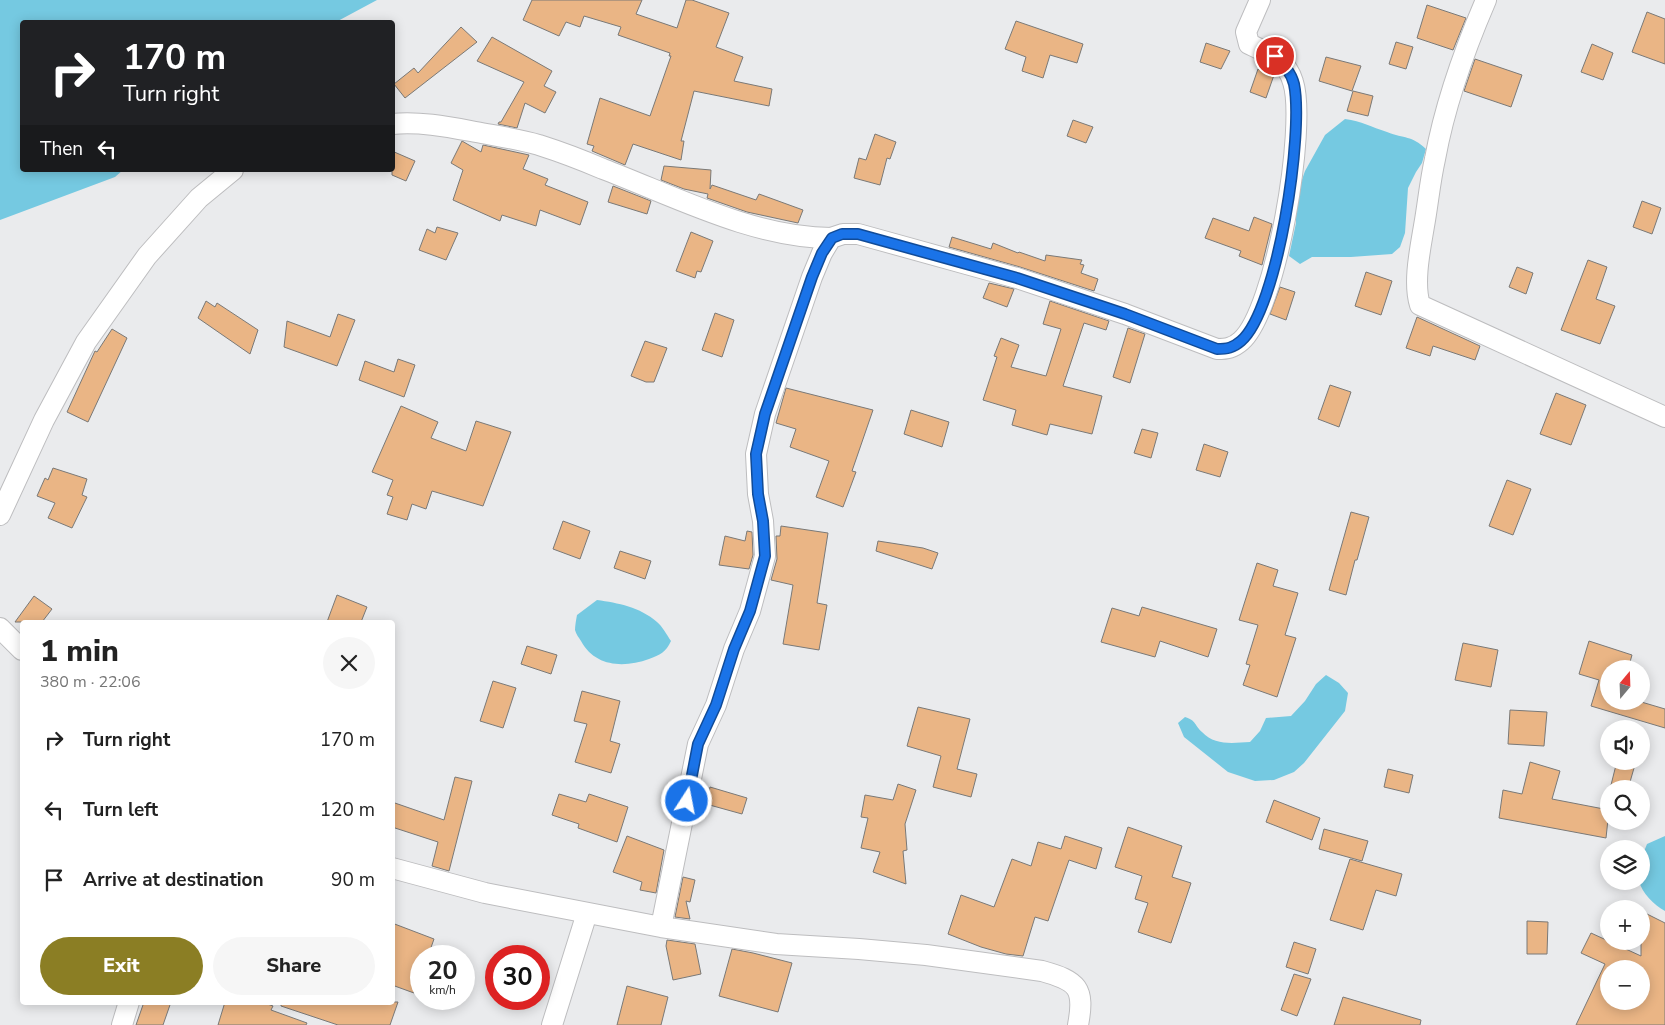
<!DOCTYPE html>
<html lang="en">
<head>
<meta charset="utf-8">
<style>
	body { margin:0; font-family:"Nunito Sans",sans-serif; background:#f6f6f6; color:#222; height:100vh; display:flex; flex-direction:column; font-size:19px; white-space:nowrap }
	* { box-sizing:border-box; margin:0 }
	p { font-size:16px; color:#767676 }
	.icon { flex:none; width:28px; height:28px; fill:none; stroke:currentColor; stroke-width:2; stroke-linecap:round; stroke-linejoin:round }
	.map { position:relative; flex:1; overflow:hidden }
	.side { position:absolute; left:20px; top:620px; width:375px; height:385px; display:flex; flex-direction:column; background:#fff; border-radius:5px; box-shadow:0 2px 12px #0003 }
	.side>* { flex:none }
	.hud { position:absolute; left:20px; top:20px; width:375px; height:152px; border-radius:5px; box-shadow:0 2px 12px #0003; background:#202124; color:#fff; overflow:hidden }
	.needle { width:32px; rotate:19deg }
	.tools { position:absolute; left:1600px; top:660px; display:grid; gap:10px }
	.tools a { display:grid; place-items:center; width:50px; height:50px; border-radius:50%; background:#fff; box-shadow:0 2px 12px #0003; font-size:25px }
	.speed { position:absolute; left:410px; top:945px; display:flex; gap:10px; font-size:25px; font-weight:700; text-align:center }
	.speed>* { display:grid; place-content:center; width:65px; height:65px; border-radius:50%; background:#fff; box-shadow:0 2px 12px #0003; line-height:1 }
	.speed small { font-size:12px; font-weight:400 }
	.speed .limit { border:8px solid #d22; background:#fff; color:#111 }
	.pin { position:absolute; display:grid; place-items:center; width:42px; height:42px; color:#fff; margin:-21px; border:2px solid #fff; border-radius:50%; box-shadow:0 1px 5px #0007 }
	.me { position:absolute; width:55px; margin:-28px; rotate:11deg; stroke-linejoin:round; filter:drop-shadow(0 0 4px #0008) }
	.turn { display:flex; align-items:center; gap:18px; height:105px; padding:0 20px; font-size:22px }
	.turn .icon { width:65px; height:65px; stroke-width:2.5 }
	.turn b { display:block; font-size:35px; line-height:42px }
	.then { display:flex; align-items:center; height:48px; padding:0 20px; background:#0003; gap:10px; font-size:19px }
	.round { display:grid; place-items:center; flex:none; width:52px; height:52px; border-radius:26px; background:#f6f6f6 }
	.summary { display:flex; align-items:center; justify-content:space-between; height:85px; padding:0 20px }
	h1 { font-size:30px; font-weight:800; line-height:38px }
	.action { display:flex; gap:10px; margin-top:auto; padding:10px 20px }
	.action a { flex:1; height:58px; border-radius:30px; background:#8b7e24; color:#fff; font-size:20px; font-weight:800; line-height:58px; text-align:center }
	.action a+a { background:#f6f6f6; color:#222 }
	ul { padding:0; list-style:none }
	li { display:flex; align-items:center; gap:15px; height:70px; padding:0 20px }
	li div { flex:1 }
	li b { display:block; font-size:19px }
	li em { font-style:normal }
	.map>svg:first-child { display:block }
</style>
</head>
<body>
<div class="map">
<svg width="1665" height="1025" viewBox="0 0 1665 1025">
	<rect width="100%" height="100%" fill="#eaebed"/>
	<!-- water -->
	<path fill="#75c9e1" d="M0,0H377L336,22H22V170H123L115,177L0,220Z
		M1345,119C1362,121 1371,127 1387,132C1405,139 1411,135 1426,149L1422,163L1416,172L1408,188L1405,233L1400,247L1392,254L1351,257H1312L1300,264L1289,256L1296,223V205L1298,191L1305,171L1325,135Z
		M597,600C618,603 640,607 657,622C662,626 667,635 671,641C666,652 660,655 649,659C624,668 595,667 581,641C579,638 576,634 575,630C575,626 576,620 577,615Z
		M1326,675L1339,683L1348,693L1345,711L1304,763L1294,772L1274,780L1255,781L1228,772L1184,737L1178,723L1185,717C1197,721 1194,725 1202,732C1215,746 1233,743 1250,742L1260,731L1266,718L1291,716L1305,701L1316,684Z
		M1665,836V911C1654,905 1642,893 1639,881H1641V859L1647,844Z"/>
	<!-- building -->
	<path fill="#eab585" stroke="#7a7977" fill-rule="evenodd" d="M532,0H642L636,14L677,28L686,0H692L729,13L716,47L743,57L734,81L772,89L769,106L694,91L681,141H684L681,160L633,144L625,165L592,151L594,146L587,144L600,98L650,116L671,56H669L670,53L618,35L621,27L584,16L580,27L566,22L559,36L523,20Z
		M1427,5L1466,18L1453,50L1417,38Z
		M1647,12L1665,19V64L1632,52Z
		M1016,21L1083,44L1077,63L1050,55L1043,78L1022,71L1026,57L1005,49Z
		M461,27L477,42L405,98L394,84L414,68L418,73Z
		M492,37L552,71L544,86L556,92L545,113L525,103L517,128L498,124L499,122H501L524,82L477,61Z
		M1396,42L1413,47L1406,69L1389,64Z
		M1206,43L1230,51L1221,69L1200,62Z
		M1592,44L1613,53L1603,80L1581,72Z
		M1326,57L1361,66L1352,91L1319,81Z
		M1475,59L1522,75L1511,107L1464,91Z
		M1258,69L1274,75L1266,98L1250,92Z
		M1353,91L1373,96L1368,116L1347,111Z
		M1073,120L1093,127L1086,143L1067,136Z
		M875,134L896,142L890,159L887,158L880,185L854,178L859,158L866,160Z
		M462,141L481,152L483,145L529,155L523,169L548,179L545,185L588,202L580,225L540,210L536,226L502,215L500,221L453,200L463,170L451,163Z
		M392,151L415,161L406,181L392,175Z
		M664,166L711,170L710,189L712,185L756,200L759,194L803,210L798,223L747,212L707,198L708,194L684,189L661,180Z
		M613,186L651,201L647,214L608,202Z
		M1642,201L1661,208L1652,234L1633,227Z
		M1254,217L1272,224L1262,265L1239,256L1241,251L1205,238L1213,218L1249,231Z
		M437,227L458,233L446,260L419,250L427,229L435,233Z
		M691,232L713,241L701,272L697,271L695,278L676,271Z
		M952,237L991,249L993,243L1018,253L1019,252L1045,261L1046,255L1082,260L1080,264L1084,265L1081,273L1098,279L1094,291L1020,267L949,247Z
		M1588,260L1607,267L1596,299L1615,306L1600,344L1561,330Z
		M1517,267L1533,273L1526,294L1509,287Z
		M1366,272L1392,281L1381,315L1355,306Z
		M989,283L1014,289L1007,307L983,298Z
		M1280,287L1295,292L1286,320L1270,314Z
		M206,301L215,307L217,303L258,330L250,354L198,318Z
		M1050,301L1109,321L1106,330L1084,323L1063,386L1102,396L1092,434L1050,424L1047,435L1012,425L1016,410L983,400L997,357L994,356L1001,338L1019,345L1011,367L1046,376L1061,329L1043,324Z
		M715,313L734,320L722,357L702,350Z
		M338,314L355,320L337,366L284,347L287,321L330,337Z
		M1417,317L1480,346L1475,360L1433,346L1430,356L1406,348Z
		M1128,328L1145,334L1130,383L1113,377Z
		M112,329L127,338L88,422L67,412L95,351L97,352Z
		M645,341L667,348L654,382H646L631,376Z
		M398,359L415,365L404,397L359,380L365,361L394,372Z
		M1330,385L1351,392L1339,427L1318,419Z
		M786,388L873,410L852,471L856,472L843,507L816,497L829,461L790,447L796,429L776,423Z
		M1556,393L1586,405L1571,445L1540,434Z
		M401,406L438,422L431,438L466,451L476,421L511,432L483,506L432,491L426,509L412,504L407,520L387,514L393,497L387,495L393,480L372,472Z
		M911,410L949,422L942,447L904,434Z
		M1142,429L1158,433L1151,458L1134,453Z
		M1204,444L1228,452L1220,477L1196,470Z
		M53,468L87,479L82,495L87,497L72,528L48,518L55,503L37,496L45,478L48,480Z
		M1507,480L1531,489L1513,535L1489,526Z
		M1351,512L1369,517L1357,560H1355L1346,595L1329,590Z
		M563,521L590,531L580,559L553,549Z
		M781,526L828,533L817,603L827,605L819,650L783,644L793,585L771,580L777,559L776,536H780Z
		M747,531L752,532L753,555L749,569L719,565L725,536L745,541Z
		M878,541L923,548L938,553L932,569L876,551Z
		M620,551L651,561L645,579L614,568Z
		M1257,563L1278,570L1273,586L1298,593L1285,635L1296,638L1277,697L1243,685L1250,665L1246,664L1258,625L1239,620Z
		M337,595L367,607L361,622H327Z
		M34,596L52,609L42,622H15Z
		M1142,607L1217,629L1208,657L1160,641L1155,657L1101,642L1112,608L1139,616Z
		M1589,641L1632,655L1628,669H1609V701H1638L1665,709V728L1591,706L1599,680L1579,674Z
		M1463,643L1498,650L1491,687L1455,680Z
		M527,646L557,655L551,674L521,664Z
		M493,681L516,688L503,728L480,721Z
		M582,691L620,701L610,741L620,744L611,773L575,762L587,724L574,721Z
		M918,707L970,719L957,769L977,774L971,797L933,787L941,756L907,746Z
		M1510,710L1547,712L1544,746L1508,744Z
		M1617,761H1636L1628,789H1610Z
		M1530,762L1560,771L1552,799L1609,810L1606,838L1499,818L1503,790L1522,794Z
		M1388,769L1413,775L1409,793L1384,787Z
		M455,777L472,781L449,871L432,866L438,842L392,827V802L444,820Z
		M898,784L916,790L905,824L907,850L903,851L906,884L873,872L880,852L861,848L868,818L861,817L865,795L893,800Z
		M710,787L747,798L742,814L706,804Z
		M559,794L586,802L589,794L628,807L617,842L578,828L579,824L552,815Z
		M1274,800L1320,818L1312,840L1266,822Z
		M1128,827L1182,846L1172,877L1191,883L1171,943L1138,932L1148,903L1135,899L1142,876L1115,867Z
		M1324,829L1368,841L1362,861L1319,849Z
		M627,836L664,850L656,893L640,890L642,882L613,872Z
		M1065,836L1102,848L1096,869L1069,860L1048,921L1035,917L1023,956L1006,954L981,947L948,934L961,895L994,907L1012,859L1031,866L1038,842L1061,849Z
		M1350,859L1402,874L1396,896L1376,890L1363,930L1330,920Z
		M683,877L695,880L690,902L686,901L690,919L675,917Z
		M1641,911L1665,923V1025H1576L1605,964L1581,953L1591,933L1641,956ZM1609,969H1641V1001H1609Z
		M1527,921L1548,922L1547,954H1527Z
		M392,923L434,939L428,956H421V974L414,993L392,985Z
		M667,940L695,944L701,974L673,980L666,946Z
		M1294,942L1316,949L1308,974L1286,967Z
		M732,949L753,953L792,963L778,1012L719,996Z
		M1294,974L1311,979L1297,1016L1281,1010Z
		M627,986L668,997L661,1025H617Z
		M1343,997L1421,1020L1420,1025H1334Z
		M144,1002H171L163,1025H136Z
		M225,1002H262L273,1006L271,1010L307,1023L306,1025H218Z
		M281,1002H398L390,1025H338L281,1006Z"/>
	<g fill="none" stroke-linecap="round" stroke-linejoin="round">
		<defs>
			<path id="minor" d="M1486,0C1464,51 1445,104 1435,159C1430,181 1428,204 1424,226C1420,250 1413,283 1420,305L1665,417
				M392,124C419,121 449,127 476,132C497,136 518,139 539,145C561,152 582,160 603,169C674,196 754,238 831,238
				M0,515L44,420L86,342L147,256L199,198L233,170
				M0,628L22,650
				M392,868L485,893L661,927L776,944L859,949L926,955L1042,971C1078,981 1085,988 1078,1025
				M661,927L698,744L716,705L734,649L750,611L765,556L763,521L758,494L756,454L765,414L812,277L822,253L831,238L843,234H858L1017,278L1125,314L1217,349C1227,349 1233,348 1241,341C1276,311 1307,126 1293,82C1287,60 1268,53 1249,44L1246,32L1260,0
				M122,1025L129,1002
				M552,1025L587,913"/>
		</defs>
		<!-- minor casing -->
		<use href="#minor" stroke="#bdbdbf" stroke-width="22"/>
		<!-- minor -->
		<use href="#minor" stroke="#fff" stroke-width="20"/>
	</g>
	<g fill="none" stroke-linecap="round" stroke-linejoin="round">
		<defs>
			<path id="route" d="M687,801L698,744L716,705L734,649L750,611L765,556L763,521L758,494L756,454L765,414L812,277L822,253L832,238L842,234H858L1017,278L1125,314L1217,349C1227,349 1233,348 1241,341C1278,309 1304,132 1294,84C1291,72 1283,64 1275,56"/>
		</defs>
		<!-- route casing -->
		<use href="#route" stroke="#114b97" stroke-width="12"/>
		<!-- route -->
		<use href="#route" stroke="#1a73e8" stroke-width="9"/>
	</g>
</svg>
<div class="tools">
<a><svg class="needle" viewBox="-14 -14 28 28"><path d="M0-13l5 13h-10z" fill="#e53935"/><path d="M0 13l5-13h-10z" fill="#767676"/></svg></a>
<a><svg class="icon" aria-label="sound" viewBox="0 0 24 24"><path d="M4 9h4l5-4v14l-5-4H4zM17 9q2 3 0 6"/></svg></a>
<a><svg class="icon" aria-label="search" viewBox="0 0 24 24"><circle cx="10" cy="10" r="6"/><path d="M15 15l6 6"/></svg></a>
<a><svg class="icon" aria-label="layers" viewBox="0 0 24 24"><path d="M12 4l9 5-9 5-9-5zM3 14l9 5 9-5"/></svg></a>
<a>+</a>
<a>−</a>
</div>
<div class="speed"><div>20<small>km/h</small></div><div class="limit">30</div></div>
<div class="pin" style="left:1275px;top:56px;background:#d93025"><svg class="icon" aria-label="arrive" viewBox="0 0 24 24"><path d="M6 21V4h12l-3 4 3 4H6"/></svg></div>
<svg class="me" style="left:687px;top:801px" viewBox="-20 -20 40 40"><circle r="17" fill="#1a73e8" stroke="#fff" stroke-width="3"/><path d="M0-11L8 9 0 5-8 9z" fill="#fff"/></svg>
<div class="hud">
<div class="turn"><svg class="icon" aria-label="right" viewBox="0 0 24 24"><path d="M7 20v-9h11M14 6l5 5-5 5"/></svg><div><b>170 m</b>Turn right</div></div>
<div class="then">Then<svg class="icon" aria-label="left" viewBox="0 0 24 24"><path d="M17 20v-9H6M10 6l-5 5 5 5"/></svg></div>
</div>
<section class="side">
<div class="summary"><div><h1>1 min</h1><p>380 m · 22:06</p></div><a class="round"><svg class="icon" aria-label="close" viewBox="0 0 24 24"><path d="M6 6l12 12M18 6L6 18"/></svg></a></div>
<ul>
<li><svg class="icon" aria-label="right" viewBox="0 0 24 24"><path d="M7 20v-9h11M14 6l5 5-5 5"/></svg><div><b>Turn right</b></div><em>170 m</em></li>
<li><svg class="icon" aria-label="left" viewBox="0 0 24 24"><path d="M17 20v-9H6M10 6l-5 5 5 5"/></svg><div><b>Turn left</b></div><em>120 m</em></li>
<li><svg class="icon" aria-label="arrive" viewBox="0 0 24 24"><path d="M6 21V4h12l-3 4 3 4H6"/></svg><div><b>Arrive at destination</b></div><em>90 m</em></li>
</ul>
<div class="action"><a>Exit</a><a>Share</a></div>
</section>
</div>
</body>
</html>
